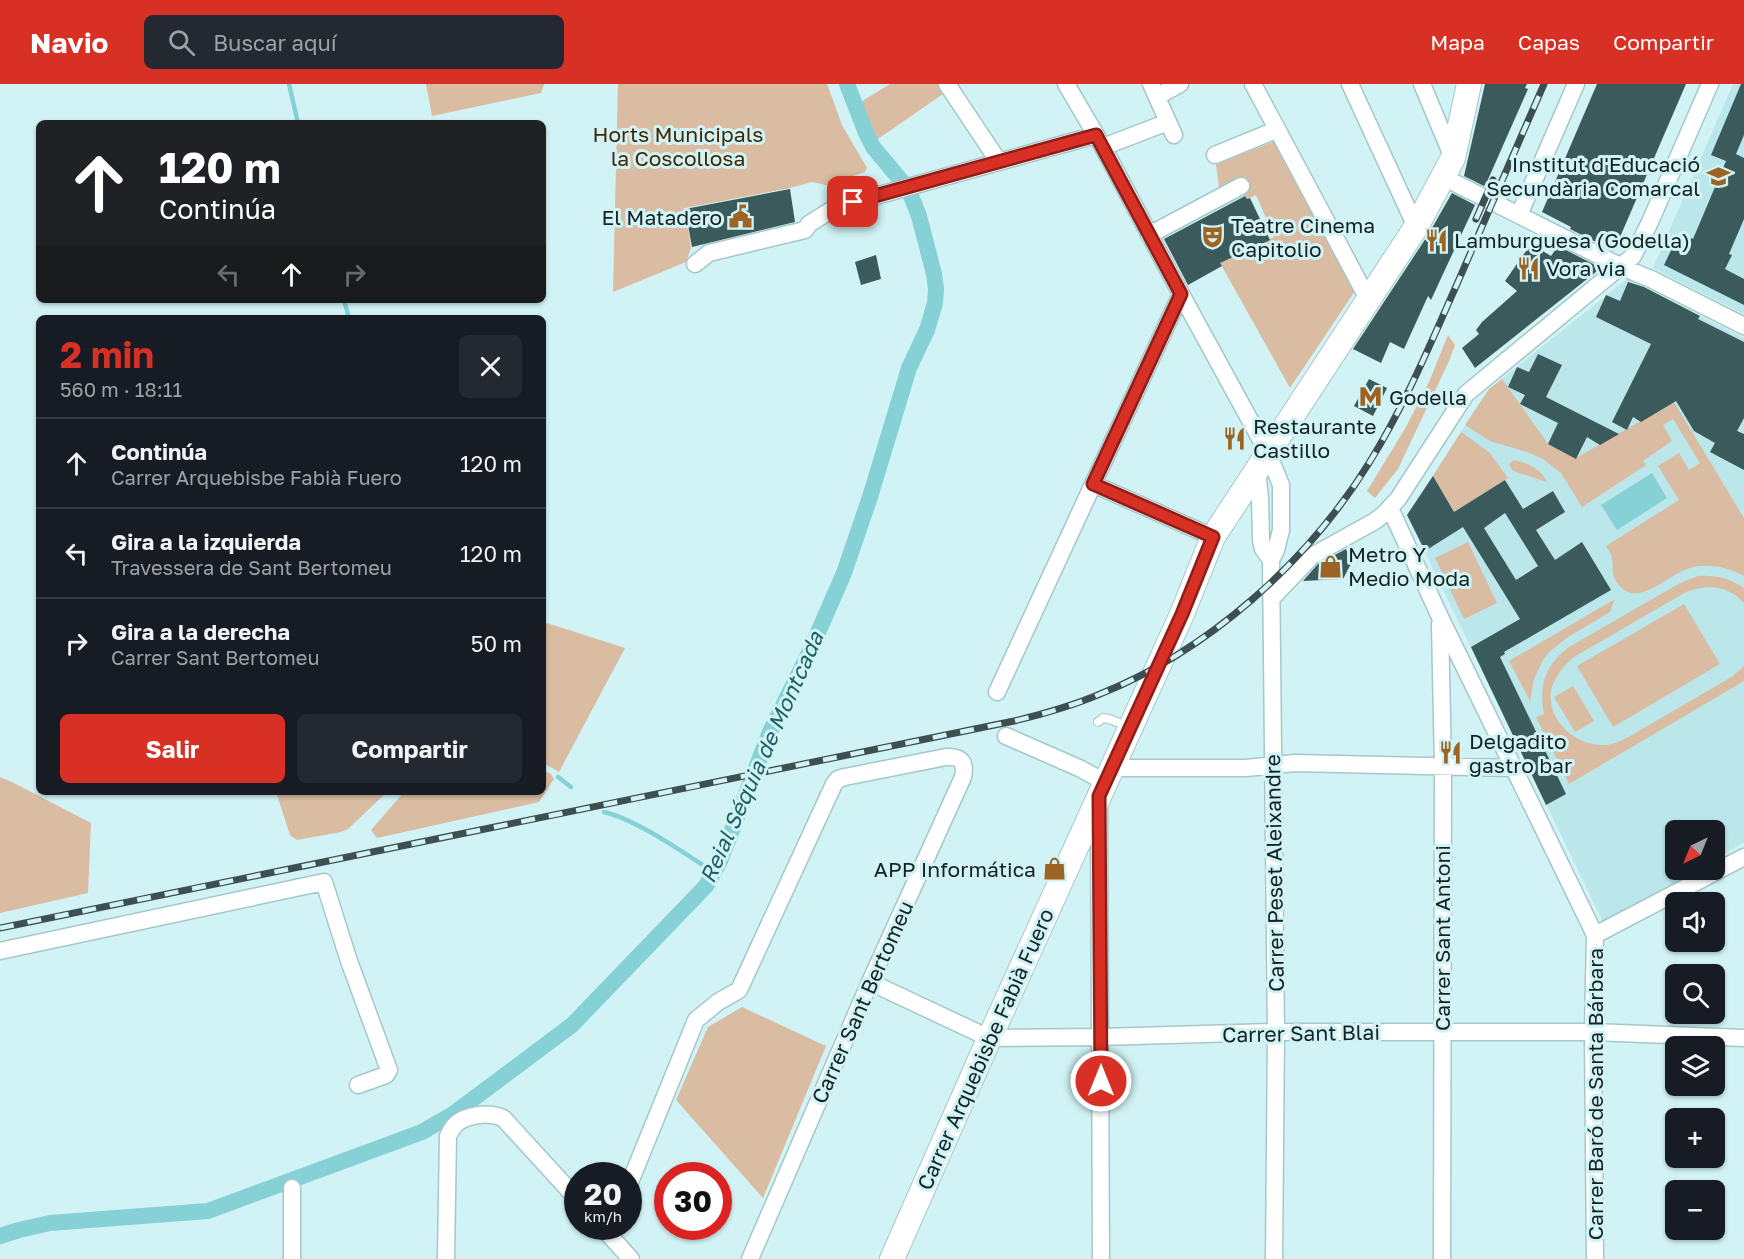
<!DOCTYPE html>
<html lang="es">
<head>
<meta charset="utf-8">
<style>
	body { margin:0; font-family:"Golos Text",sans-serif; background:#242831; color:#f1f3f6; height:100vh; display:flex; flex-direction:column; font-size:22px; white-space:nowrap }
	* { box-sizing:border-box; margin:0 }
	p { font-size:20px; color:#9ea1a6 }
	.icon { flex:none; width:33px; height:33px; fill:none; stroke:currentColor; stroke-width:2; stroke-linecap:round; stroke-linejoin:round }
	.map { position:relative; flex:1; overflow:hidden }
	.side { position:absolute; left:36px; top:231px; width:510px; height:480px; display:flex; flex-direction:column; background:#171b24; border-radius:9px; box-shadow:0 2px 4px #0004 }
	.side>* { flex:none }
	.top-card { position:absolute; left:36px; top:36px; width:510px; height:183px; border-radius:9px; box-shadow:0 2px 4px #0004; background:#202124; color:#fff; overflow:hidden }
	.needle { width:39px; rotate:223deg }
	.controls { position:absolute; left:1665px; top:736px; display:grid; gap:12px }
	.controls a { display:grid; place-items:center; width:60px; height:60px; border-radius:9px; background:#171b24; box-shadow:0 2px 4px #0004; font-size:30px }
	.speed { position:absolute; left:564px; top:1078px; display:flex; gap:12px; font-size:30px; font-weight:700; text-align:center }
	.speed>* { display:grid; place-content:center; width:78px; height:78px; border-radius:50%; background:#171b24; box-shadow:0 2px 4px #0004; line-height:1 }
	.speed small { font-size:15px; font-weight:400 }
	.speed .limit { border:9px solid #d22; background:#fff; color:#111 }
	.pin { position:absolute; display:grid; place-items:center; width:51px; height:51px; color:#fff; margin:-26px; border-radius:12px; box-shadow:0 3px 9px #0006 }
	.me { position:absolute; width:66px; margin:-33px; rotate:0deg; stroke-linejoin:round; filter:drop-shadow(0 0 4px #0008) }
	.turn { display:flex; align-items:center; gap:21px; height:126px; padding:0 24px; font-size:27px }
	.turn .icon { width:78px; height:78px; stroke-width:2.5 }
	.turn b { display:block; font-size:42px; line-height:51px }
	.lanes { display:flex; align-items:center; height:57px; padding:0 24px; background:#0003; justify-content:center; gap:30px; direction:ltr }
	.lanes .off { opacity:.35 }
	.round { display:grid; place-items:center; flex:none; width:63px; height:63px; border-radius:9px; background:#242831 }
	.head { display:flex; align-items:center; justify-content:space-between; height:102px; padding:0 24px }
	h1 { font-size:36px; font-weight:700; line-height:45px; color:#d93025 }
	.button { display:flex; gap:12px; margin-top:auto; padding:12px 24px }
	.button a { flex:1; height:69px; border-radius:9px; background:#d93025; color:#fff; font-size:24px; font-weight:700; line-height:69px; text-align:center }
	.button a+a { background:#242831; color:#f1f3f6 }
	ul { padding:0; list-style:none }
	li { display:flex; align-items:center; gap:18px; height:90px; padding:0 24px; border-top:2px solid #363941 }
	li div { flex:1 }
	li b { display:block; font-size:22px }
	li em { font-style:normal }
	header { display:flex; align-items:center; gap:36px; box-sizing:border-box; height:84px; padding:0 30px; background:#d93025; color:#fff }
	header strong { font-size:28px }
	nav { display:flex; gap:33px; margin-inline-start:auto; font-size:21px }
	.search { width:420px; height:54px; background:#242831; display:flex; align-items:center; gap:15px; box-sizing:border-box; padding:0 21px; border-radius:9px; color:#9ea1a6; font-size:22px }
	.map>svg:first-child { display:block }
</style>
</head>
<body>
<header>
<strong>Navio</strong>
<div class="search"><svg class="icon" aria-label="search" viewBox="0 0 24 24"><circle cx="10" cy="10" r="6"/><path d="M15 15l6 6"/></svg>Buscar aquí</div>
<nav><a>Mapa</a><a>Capas</a><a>Compartir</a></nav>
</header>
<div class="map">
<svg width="1744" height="1175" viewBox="0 0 1744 1175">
	<rect width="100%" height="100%" fill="#d1f3f5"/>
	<!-- built -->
	<path fill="#bbe7ea" d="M1733,0H1744V230L1653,184Z
		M1627,195L1744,254V758L1715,776L1714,747H1676V786H1697L1604,840L1407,431L1489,305Z"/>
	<!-- green -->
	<path fill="#d9bca2" d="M426,0H544L541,9L432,32Z
		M618,0H827L842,41L867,84L865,88L826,101L812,98L790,104L685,124L691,164L686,178L613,208Z
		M890,0H937L943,10L875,57L859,19Z
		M1276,57L1355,207L1290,304L1220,179L1274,153L1256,111L1247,115L1237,95L1219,104L1216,80Z
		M1448,251L1455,261L1449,277L1398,385L1375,414L1367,407L1406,343L1429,298Z
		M1502,295L1548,360L1576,374L1674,318L1744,434V492C1728,483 1708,479 1690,484C1668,490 1638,525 1619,501C1610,490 1614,486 1612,474C1612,470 1608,466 1606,462L1679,416L1658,382L1679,369L1689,386L1700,379L1673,335L1663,341L1672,357L1643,377L1646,381L1582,423L1561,389L1543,375L1527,368L1490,357L1465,341L1489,305Z
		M1461,348L1489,368L1508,394L1454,428L1433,392Z
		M1514,376C1528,379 1540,384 1547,398L1513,387L1509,380Z
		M1468,458L1497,519L1464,535L1435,474Z
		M1698,492C1716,491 1729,494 1744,504V519C1728,501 1708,500 1686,508L1574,573C1564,581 1554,593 1551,607C1547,638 1577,663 1606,661C1616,660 1624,655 1632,651L1733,592L1744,582V597L1569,700L1536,633L1544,630C1539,601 1545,581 1569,563L1680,499Z
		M1615,515L1610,528L1568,553L1549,568L1543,576L1534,595L1530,617L1509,577Z
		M1684,520L1720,580L1613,643L1577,582Z
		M547,539L625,564L559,688L543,679V544Z
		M1573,602L1594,637L1575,648L1554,613Z
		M543,686L551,690L554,695L539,718L377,754L371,746L404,708H543Z
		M0,693L12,698L91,739L88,809L0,829Z
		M276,708H387L348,745L341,748L297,756L290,751Z
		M742,923L826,962L763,1114L676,1016L708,943Z"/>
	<!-- water -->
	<path fill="#85d1d6" d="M1652,389L1667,414L1617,446L1601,421Z"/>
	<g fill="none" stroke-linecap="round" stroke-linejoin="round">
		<!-- stream -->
		<path stroke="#85d1d6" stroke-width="4.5" d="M289,0L298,39
			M344,216L349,234
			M558,693L571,703
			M604,728C638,736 683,769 714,788"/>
		<!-- canal -->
		<path stroke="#85d1d6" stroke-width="16" d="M847,0L866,49L873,63L904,100
			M0,1152L19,1146L50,1139L208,1127L422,1048L453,1030L572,941L706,802L720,777L770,648L809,569L844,489L870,413L909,284L927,246L935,219L936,205L934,190L919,132L911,112"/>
	</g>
	<!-- building -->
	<path fill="#3b5a5c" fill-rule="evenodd" d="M1485,0H1527L1525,4L1528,5L1486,100L1484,102L1464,92Z
		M1597,0H1686L1614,167L1570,145L1571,143L1542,128Z
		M1741,0H1744V51L1736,70L1744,74V135L1729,170L1732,171L1725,185L1744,195V221L1664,181L1674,160L1686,166L1691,154L1693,155L1726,77L1711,71Z
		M790,105L795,138L692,163L685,125Z
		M1452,109L1475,121L1431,216L1428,212L1404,265L1390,258L1381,279L1353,265L1428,151Z
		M1245,112L1247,115L1250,114L1270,156L1220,179L1222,182L1188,201L1164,155Z
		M1531,160L1551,172L1558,162L1601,184L1475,284L1462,264L1479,250L1476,246L1482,238L1517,207L1505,197Z
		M876,171L881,195L861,201L855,178Z
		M1628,198L1644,203L1700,232L1698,235L1744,258V334L1737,347L1744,350V386L1710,368L1715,359L1694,347L1676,317L1641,338L1633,333L1627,346L1612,338L1651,260L1596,233L1606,211L1620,217Z
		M1538,270L1562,281L1546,313L1619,350L1600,361L1587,353L1576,375L1548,360L1558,339L1520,320L1525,311L1508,303L1517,283L1529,288Z
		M1369,295L1387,304L1373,332L1354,322Z
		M1433,392L1454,428L1505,396L1523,425L1553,407L1565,428L1536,446L1555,476L1582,458L1611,506L1504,568L1505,570L1500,573L1566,710L1546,721L1471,563L1520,535L1463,443L1425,467L1407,431ZM1505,429L1538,482L1516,496L1484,444Z
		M1346,465L1352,478L1343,495L1303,497L1318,480Z"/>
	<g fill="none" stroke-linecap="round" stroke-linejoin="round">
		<defs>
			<path id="lane" d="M1098,638L1103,634L1109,635L1130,643"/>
			<path id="street" d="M947,0L999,78
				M1066,0L1103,63L1181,210L1268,369L1281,401V446L1276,466L1271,476
				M1151,0L1174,51
				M1253,0L1369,217
				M1350,0L1416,143
				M1422,0L1453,74
				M1158,12L1180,0
				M1103,63L1168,38
				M1215,71L1276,46
				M1443,93L1622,183L1653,196L1744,242
				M1519,131L1576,0
				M1149,151L1241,102
				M695,180L709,169L805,146L809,140L836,123L1096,51
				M1257,386L1260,414L1261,456L1263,465L1271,476
				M1093,400L1213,453
				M1390,424L1440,533L1595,851L1593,948L1595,1175
				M1271,476L1276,948L1274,1175
				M1272,514L1312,472L1375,437L1384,430L1398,415L1466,310L1633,172L1650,138L1710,0
				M1440,540L1443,682L1442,1175
				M997,608L1181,210
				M1006,652L1079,684L1105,698
				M1111,684H1246L1295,679L1512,684
				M1099,720L1101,1175
				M1595,851L1744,773
				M0,867L324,798L349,877L389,986L386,991L358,1001
				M870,898L989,954L1101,953L1276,948H1593L1744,954
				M628,1103L696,936L718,918L739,906L834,700L838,695L845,693L946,673C962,672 966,679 963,693L870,898L750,1175
				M602,1143L631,1175
				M292,1175V1104
				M446,1175L448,1052C450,1048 453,1043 456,1040C468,1030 489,1028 503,1034L578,1116"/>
			<path id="secondary" d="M892,1175L986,962L1182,530L1213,453L1416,143L1453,74L1469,0"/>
		</defs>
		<!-- lane casing -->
		<use href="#lane" stroke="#a5c7c9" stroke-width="10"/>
		<!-- street casing -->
		<use href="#street" stroke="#a5c7c9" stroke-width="19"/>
		<!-- secondary casing -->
		<use href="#secondary" stroke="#a5c7c9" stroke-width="26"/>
		<!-- lane -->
		<use href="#lane" stroke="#fff" stroke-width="8"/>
		<!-- street -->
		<use href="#street" stroke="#fff" stroke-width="16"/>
		<!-- secondary -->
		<use href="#secondary" stroke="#fff" stroke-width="24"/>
		<defs>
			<path id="rail" d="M1476,135L1493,96
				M0,844L1014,637C1043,630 1072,622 1100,610C1208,567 1308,478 1369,379C1404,323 1430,261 1457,200C1486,134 1515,67 1544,0"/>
		</defs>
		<!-- rail casing -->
		<use href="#rail" stroke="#3d4f50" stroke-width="7"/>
		<!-- rail -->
		<use href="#rail" stroke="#d1f3f5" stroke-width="4.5" stroke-dasharray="14" stroke-linecap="butt"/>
	</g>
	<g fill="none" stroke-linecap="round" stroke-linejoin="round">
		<defs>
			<path id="route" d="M853,118L1096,51L1181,210L1093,400L1213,453L1182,530L1099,712L1101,997"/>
		</defs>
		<!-- route casing -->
		<use href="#route" stroke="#8d1f18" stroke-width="15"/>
		<!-- route -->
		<use href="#route" stroke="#d93025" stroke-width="10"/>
	</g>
	<!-- icons -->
	<defs>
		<symbol id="school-bare" viewBox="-9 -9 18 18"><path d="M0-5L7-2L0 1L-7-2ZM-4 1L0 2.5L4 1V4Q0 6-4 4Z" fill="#9d6322" stroke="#d1f3f5" stroke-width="2.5" paint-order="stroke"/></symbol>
		<symbol id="civic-bare" viewBox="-9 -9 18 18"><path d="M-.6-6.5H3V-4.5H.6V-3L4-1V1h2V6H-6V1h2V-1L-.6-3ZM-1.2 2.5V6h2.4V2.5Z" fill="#9d6322" stroke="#d1f3f5" stroke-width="2.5" paint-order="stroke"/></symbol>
		<symbol id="theatre-bare" viewBox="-9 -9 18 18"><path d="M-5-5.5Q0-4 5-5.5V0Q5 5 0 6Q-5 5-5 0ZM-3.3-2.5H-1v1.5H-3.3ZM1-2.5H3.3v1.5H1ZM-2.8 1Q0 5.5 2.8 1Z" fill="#9d6322" stroke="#d1f3f5" stroke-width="2.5" paint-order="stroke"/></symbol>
		<symbol id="restaurant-bare" viewBox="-9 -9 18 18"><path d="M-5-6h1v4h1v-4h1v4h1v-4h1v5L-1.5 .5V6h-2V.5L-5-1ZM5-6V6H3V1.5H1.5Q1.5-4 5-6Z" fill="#9d6322" stroke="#d1f3f5" stroke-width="2.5" paint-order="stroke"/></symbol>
		<symbol id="metro-bare" viewBox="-9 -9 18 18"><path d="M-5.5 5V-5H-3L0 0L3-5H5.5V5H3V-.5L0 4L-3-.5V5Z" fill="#9d6322" stroke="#d1f3f5" stroke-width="2.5" paint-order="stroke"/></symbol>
		<symbol id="shop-bare" viewBox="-9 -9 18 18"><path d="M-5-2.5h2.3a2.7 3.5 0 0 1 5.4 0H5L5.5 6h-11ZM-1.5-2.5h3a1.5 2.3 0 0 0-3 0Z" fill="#9d6322" stroke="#d1f3f5" stroke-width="2.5" paint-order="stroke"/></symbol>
	</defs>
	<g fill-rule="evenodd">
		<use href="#school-bare" x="1702" y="76" width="33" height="33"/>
		<use href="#civic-bare" x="724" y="116" width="33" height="33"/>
		<use href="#theatre-bare" x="1196" y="136" width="33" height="33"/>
		<use href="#restaurant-bare" x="1420" y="140" width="33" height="33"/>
		<use href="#restaurant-bare" x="1512" y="168" width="33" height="33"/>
		<use href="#metro-bare" x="1354" y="296" width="33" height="33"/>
		<use href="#restaurant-bare" x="1218" y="338" width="33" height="33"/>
		<use href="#shop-bare" x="1314" y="466" width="33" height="33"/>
		<use href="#restaurant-bare" x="1434" y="652" width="33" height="33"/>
		<use href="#shop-bare" x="1038" y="768" width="33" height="33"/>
	</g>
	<g text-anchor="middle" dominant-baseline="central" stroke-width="6" stroke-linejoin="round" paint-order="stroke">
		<!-- park labels -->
		<g font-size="21" fill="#432604" stroke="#d1f3f5">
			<text x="678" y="50">Horts Municipals<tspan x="678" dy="24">la Coscollosa</tspan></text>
		</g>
		<!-- poi labels -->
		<g font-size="21" fill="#152223" stroke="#d1f3f5" text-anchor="start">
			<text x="1700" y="80" text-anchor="end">Institut d'Educació<tspan x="1700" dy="24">Secundària Comarcal</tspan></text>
			<text x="722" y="133" text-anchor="end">El Matadero</text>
			<text x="1231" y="141">Teatre Cinema<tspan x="1231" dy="24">Capitolio</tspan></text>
			<text x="1454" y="156">Lamburguesa (Godella)</text>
			<text x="1546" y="184">Vora via</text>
			<text x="1389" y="313">Godella</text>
			<text x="1253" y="342">Restaurante<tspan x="1253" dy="24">Castillo</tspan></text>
			<text x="1348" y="470">Metro Y<tspan x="1348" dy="24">Medio Moda</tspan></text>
			<text x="1469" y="657">Delgadito<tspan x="1469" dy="24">gastro bar</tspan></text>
			<text x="1036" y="785" text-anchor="end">APP Informática</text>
		</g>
		<!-- street labels -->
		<g font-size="21" fill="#152223" stroke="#d1f3f5">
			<text transform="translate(1274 789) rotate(-91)">Carrer Peset Aleixandre</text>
			<text transform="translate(1442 854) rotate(-90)">Carrer Sant Antoni</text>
			<text transform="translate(862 918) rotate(-66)">Carrer Sant Bertomeu</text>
			<text transform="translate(1301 949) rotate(-1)">Carrer Sant Blai</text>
			<text transform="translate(985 965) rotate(-66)">Carrer Arquebisbe Fabià Fuero</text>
			<text transform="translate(1595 1010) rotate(-90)">Carrer Baró de Santa Bárbara</text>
		</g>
		<!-- water labels -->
		<g font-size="22" font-style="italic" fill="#206064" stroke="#d1f3f5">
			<text transform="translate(761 673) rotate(-66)">Reial Séquia de Montcada</text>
		</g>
	</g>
</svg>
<div class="controls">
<a><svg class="needle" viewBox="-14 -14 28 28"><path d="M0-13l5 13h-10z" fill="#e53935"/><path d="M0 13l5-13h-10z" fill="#9ea1a6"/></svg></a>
<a><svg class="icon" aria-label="sound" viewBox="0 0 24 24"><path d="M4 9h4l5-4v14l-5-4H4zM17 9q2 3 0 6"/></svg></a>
<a><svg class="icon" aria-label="search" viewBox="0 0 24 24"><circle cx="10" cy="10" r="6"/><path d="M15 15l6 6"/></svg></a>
<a><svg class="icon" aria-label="layers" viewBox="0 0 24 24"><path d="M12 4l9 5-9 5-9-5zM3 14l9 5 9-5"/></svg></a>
<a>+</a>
<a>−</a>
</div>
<div class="speed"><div>20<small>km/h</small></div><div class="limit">30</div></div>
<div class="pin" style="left:853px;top:118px;background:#d93025"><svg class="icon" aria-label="arrive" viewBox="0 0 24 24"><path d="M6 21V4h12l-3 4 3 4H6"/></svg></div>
<svg class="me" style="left:1101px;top:997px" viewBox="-20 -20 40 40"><circle r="17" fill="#d93025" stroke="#fff" stroke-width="3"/><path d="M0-11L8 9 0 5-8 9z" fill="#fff"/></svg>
<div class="top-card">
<div class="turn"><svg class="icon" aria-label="ahead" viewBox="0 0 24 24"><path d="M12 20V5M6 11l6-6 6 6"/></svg><div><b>120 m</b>Continúa</div></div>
<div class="lanes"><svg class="icon off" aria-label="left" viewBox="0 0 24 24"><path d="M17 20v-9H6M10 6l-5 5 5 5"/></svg><svg class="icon" aria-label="ahead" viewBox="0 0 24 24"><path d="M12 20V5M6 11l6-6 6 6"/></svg><svg class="icon off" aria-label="right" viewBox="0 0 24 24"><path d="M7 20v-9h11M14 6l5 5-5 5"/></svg></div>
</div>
<section class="side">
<div class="head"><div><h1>2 min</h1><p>560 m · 18:11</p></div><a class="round"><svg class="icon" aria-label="close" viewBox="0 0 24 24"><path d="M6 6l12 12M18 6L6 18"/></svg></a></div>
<ul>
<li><svg class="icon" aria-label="ahead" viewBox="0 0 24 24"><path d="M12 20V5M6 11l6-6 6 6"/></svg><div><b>Continúa</b><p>Carrer Arquebisbe Fabià Fuero</p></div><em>120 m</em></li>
<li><svg class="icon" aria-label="left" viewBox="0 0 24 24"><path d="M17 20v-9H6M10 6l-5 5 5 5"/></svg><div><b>Gira a la izquierda</b><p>Travessera de Sant Bertomeu</p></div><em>120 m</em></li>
<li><svg class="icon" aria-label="right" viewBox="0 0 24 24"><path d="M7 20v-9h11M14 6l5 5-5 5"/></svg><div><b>Gira a la derecha</b><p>Carrer Sant Bertomeu</p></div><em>50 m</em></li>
</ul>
<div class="button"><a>Salir</a><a>Compartir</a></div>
</section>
</div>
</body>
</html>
